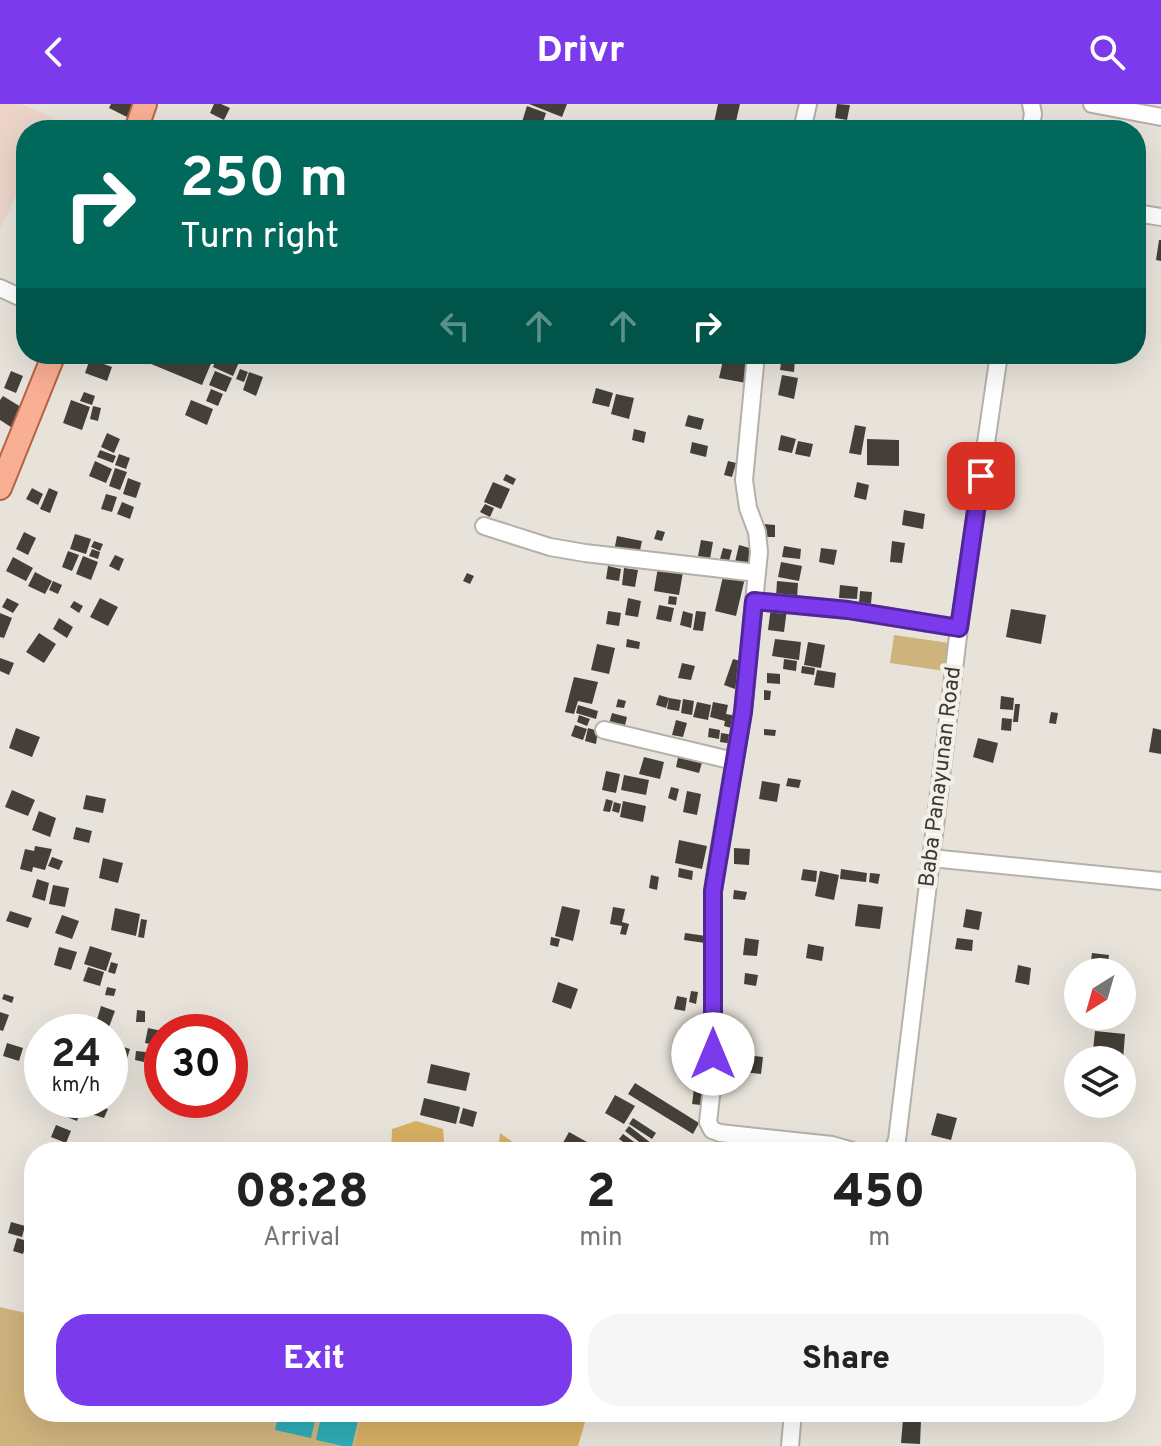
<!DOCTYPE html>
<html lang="en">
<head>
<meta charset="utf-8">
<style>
	body { margin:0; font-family:Overpass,sans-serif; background:#f6f6f6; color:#222; height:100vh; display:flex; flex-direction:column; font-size:30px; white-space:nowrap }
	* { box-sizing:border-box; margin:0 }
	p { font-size:26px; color:#767676 }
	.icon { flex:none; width:44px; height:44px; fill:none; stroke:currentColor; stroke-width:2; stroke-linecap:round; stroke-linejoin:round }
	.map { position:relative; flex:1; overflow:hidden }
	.sheet { position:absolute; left:24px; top:1038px; width:1112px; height:280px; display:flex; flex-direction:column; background:#fff; border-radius:32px; box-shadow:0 8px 32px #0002 }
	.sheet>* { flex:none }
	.hud { position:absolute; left:16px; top:16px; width:1130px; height:244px; border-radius:32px; box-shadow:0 8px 32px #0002; background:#00695c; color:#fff; overflow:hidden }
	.needle { width:52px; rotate:217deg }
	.controls { position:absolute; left:1064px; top:854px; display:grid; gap:16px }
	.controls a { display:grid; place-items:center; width:72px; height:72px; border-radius:50%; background:#fff; box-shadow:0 8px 32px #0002; font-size:40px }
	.speed { position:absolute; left:24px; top:910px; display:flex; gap:16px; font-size:40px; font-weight:700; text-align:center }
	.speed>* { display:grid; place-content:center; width:104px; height:104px; border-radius:50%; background:#fff; box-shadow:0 8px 32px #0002; line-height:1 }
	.speed small { font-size:20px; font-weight:400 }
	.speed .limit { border:12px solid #d22; background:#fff; color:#111 }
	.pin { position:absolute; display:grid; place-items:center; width:68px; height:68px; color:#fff; margin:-34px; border-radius:16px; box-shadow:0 4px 12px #0006 }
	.me { position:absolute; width:88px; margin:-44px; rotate:0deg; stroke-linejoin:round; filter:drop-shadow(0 0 6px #0008) }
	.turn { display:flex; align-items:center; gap:28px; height:168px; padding:0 32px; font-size:36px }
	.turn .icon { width:104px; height:104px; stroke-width:2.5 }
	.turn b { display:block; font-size:56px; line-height:68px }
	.lanes { display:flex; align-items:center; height:76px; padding:0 32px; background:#0003; justify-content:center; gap:40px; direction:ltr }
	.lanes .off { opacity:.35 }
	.eta { display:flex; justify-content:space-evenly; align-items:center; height:136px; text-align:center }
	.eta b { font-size:48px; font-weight:800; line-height:56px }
	.primary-button { display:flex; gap:16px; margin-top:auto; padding:16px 32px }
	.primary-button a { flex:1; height:92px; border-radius:32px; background:#7c3aed; color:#fff; font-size:32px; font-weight:800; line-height:92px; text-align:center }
	.primary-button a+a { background:#f6f6f6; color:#222 }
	header { display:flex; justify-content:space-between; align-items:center; height:104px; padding:0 32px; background:#7c3aed; color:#fff; font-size:36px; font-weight:800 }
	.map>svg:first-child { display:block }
</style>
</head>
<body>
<header><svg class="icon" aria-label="back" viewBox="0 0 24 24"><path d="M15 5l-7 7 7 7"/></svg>Drivr<svg class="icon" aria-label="search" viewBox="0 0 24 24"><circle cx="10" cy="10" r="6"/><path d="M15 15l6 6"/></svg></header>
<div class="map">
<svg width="1161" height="1342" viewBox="0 0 1161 1342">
	<rect width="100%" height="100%" fill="#e8e3da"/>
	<!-- education -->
	<path fill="#ecd4c9" d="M0,0H21L54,14L48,26H26V71L0,125Z"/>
	<!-- green -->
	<path fill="#cfb37d" d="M894,531L949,539L945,567L890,559Z
		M0,1203L34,1211V1308H362L354,1342H0Z"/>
	<!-- forest -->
	<path fill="#d6af63" d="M416,1017L443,1025L444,1038L441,1048H391L392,1025Z
		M500,1029L526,1048H498Z
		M362,1308H588L578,1342H354Z"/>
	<!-- water -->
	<path fill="#2facb6" d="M217,1308H262C251,1324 236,1316 220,1311Z
		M279,1308H317L311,1334L275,1326Z
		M322,1308H360L352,1342H343L316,1336Z"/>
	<!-- building -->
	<path fill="#444039" d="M111,0H136L129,14L109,4Z
		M214,0H221L230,4L224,16L210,9Z
		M529,0H567L562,13Z
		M718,0H740L734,26L713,23Z
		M837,0L850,1L847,16L835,14Z
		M527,2L546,9L541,24L522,18Z
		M172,17L193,26H167Z
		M832,17L845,20L844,26H831Z
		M1159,136H1161V157L1156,156Z
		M75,250L84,251L81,259L73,256Z
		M141,250H215L202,281L139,255Z
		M218,250H226L240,256L233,272L213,263Z
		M724,252L750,257L746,279L719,274Z
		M782,252L795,254L794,268L780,266Z
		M90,255L112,263L107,277L85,269Z
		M240,265L248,268L244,278L236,275Z
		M11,267L23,272L16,289L4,284Z
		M215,267L232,274L226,288L209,281Z
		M249,268L263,273L256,292L243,286Z
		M782,271L798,274L794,295L778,291Z
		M596,284L613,289L609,303L592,299Z
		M211,285L223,290L218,302L206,297Z
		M84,288L95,292L92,301L80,297Z
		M616,290L634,294L629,315L611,310Z
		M3,292L21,303L17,310L21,313L14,325L0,316V296Z
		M71,296L90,303L82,326L63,319Z
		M191,296L213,305L207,321L185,311Z
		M93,302L101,304L98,317L90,315Z
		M688,311L704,315L701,326L685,322Z
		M855,321L866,323L861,351L849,349Z
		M634,325L646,328L644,339L632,336Z
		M107,329L120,335L114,349L101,343Z
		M781,331L796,335L792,349L778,346Z
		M867,335L899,336V362L867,361Z
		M798,337L813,340L810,353L795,350Z
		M692,338L708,342L706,353L690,349Z
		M100,346L116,352L113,359L97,353Z
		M119,350L130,354L126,365L115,361Z
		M95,357L112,365L106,379L89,372Z
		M728,357L736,359L732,373L724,371Z
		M115,364L127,368L120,386L109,382Z
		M506,370L516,375L513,381L503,376Z
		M128,374L141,379L136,394L123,390Z
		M493,378L510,385L501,405L484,398Z
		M857,378L869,381L866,396L854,393Z
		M32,384L43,390L38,401L26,395Z
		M49,384L58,388L50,409L40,405Z
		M106,390L117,393L112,408L101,405Z
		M122,398L134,403L130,415L117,410Z
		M485,400L494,404L490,413L480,408Z
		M904,406L925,410L923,425L902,421Z
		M764,420L775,421V433H764Z
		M657,426L665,428L662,437L654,435Z
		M24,428L36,434L28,451L16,445Z
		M75,430L91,435L86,450L70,445Z
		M617,432L642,437L639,451L614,447Z
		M701,436L713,438L710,455L698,452Z
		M94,437L103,440L100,447L91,443Z
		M892,437L905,439L902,459L890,458Z
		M739,441L753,445L749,462L735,458Z
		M784,442L801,445L800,455L782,453Z
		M723,444L732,446L729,457L720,455Z
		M821,444L837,446L834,461L819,458Z
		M92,445L100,448L98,455L89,452Z
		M68,447L79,451L72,467L62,463Z
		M115,451L124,455L119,467L109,462Z
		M83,452L98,458L91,476L76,470Z
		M13,453L33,464L26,477L6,467Z
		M781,458L802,462L799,477L778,473Z
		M608,462L621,465L619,477L606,475Z
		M658,463L683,468L679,491L654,487Z
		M624,464L638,466L635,483L622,481Z
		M35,468L52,477L45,490L28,482Z
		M724,468L745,474L736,512L715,507Z
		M467,469L474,472L470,480L463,477Z
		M53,477L62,481L58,490L49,486Z
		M777,477L798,479L797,495L776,493Z
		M840,481L858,483L857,495L839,494Z
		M860,487L872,488L871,500L859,499Z
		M669,492L677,493L676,501L668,500Z
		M7,494L19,500L13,509L2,503Z
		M100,494L118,503L108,522L90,513Z
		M628,494L641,497L638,513L625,511Z
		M74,497L83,502L79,509L70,503Z
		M659,501L674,504L671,518L656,515Z
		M771,503L787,505L784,528L768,526Z
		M1011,505L1046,511L1041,540L1006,533Z
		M608,507L621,509L619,522L606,520Z
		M683,507L693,510L691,524L680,521Z
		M696,507L706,508L703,527L693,526Z
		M0,509L12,514L4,534L0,533Z
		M59,514L73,523L67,534L53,525Z
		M39,529L56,540L44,559L26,548Z
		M627,535L640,538L639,545L626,543Z
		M775,535L801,538L799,556L772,552Z
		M808,538L825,541L821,564L804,561Z
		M597,540L615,544L609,570L591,566Z
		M0,554L14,559L9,571L0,567Z
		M733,555L744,558L735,585L724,581Z
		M784,555L797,557L796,567L783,565Z
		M682,559L695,562L691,576L678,574Z
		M802,562L815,564L814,571L801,569Z
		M817,566L836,569L834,584L814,581Z
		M767,569L780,570V580L767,579Z
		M574,573L598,578L592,600L578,597L574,610L565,608Z
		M764,586L771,587L770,596H764Z
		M659,591L669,594L666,604L656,601Z
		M1001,592L1014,594L1013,606L1000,605Z
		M669,594L681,596L679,607L667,605Z
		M618,595L626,597L624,604L616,603Z
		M683,595L694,597L692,611L681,609Z
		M697,598L711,601L708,616L693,613Z
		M713,598L728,601L726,610L737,612L735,625L724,622L725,617L710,613Z
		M1015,600H1020L1018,618H1013Z
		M578,601L598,607L596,615L576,609Z
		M1051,608L1058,609L1056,620L1049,619Z
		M612,609L627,613L624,625L609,620Z
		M579,611L590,615L587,622L577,618Z
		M1002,614L1012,615L1011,627L1001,626Z
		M676,616L687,619L683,633L672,631Z
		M575,621L587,625L583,636L571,632Z
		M16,624L40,633L32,653L9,644Z
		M588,624L598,627L596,640L585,637Z
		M709,624L720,626L719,635L708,633Z
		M1153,624L1161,626V650L1149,648Z
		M764,625L776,626L775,632L764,631Z
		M721,629L734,631L733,640L720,638Z
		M978,634L998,639L993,659L973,653Z
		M679,649L703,655L699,669L676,663Z
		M644,653L664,658L660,675L639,670Z
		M606,667L620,670L616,689L602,686Z
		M624,671L649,676L646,691L621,686Z
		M788,674L801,676L799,684L786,682Z
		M762,677L780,680L777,698L759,695Z
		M671,683L679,685L676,697L668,694Z
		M12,686L35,696L28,712L5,703Z
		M687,687L701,690L697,711L683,708Z
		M86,691L106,695L103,709L83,705Z
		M606,695L613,697L610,708L603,707Z
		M623,697L646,702L643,718L620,713Z
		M614,698L621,700L619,709L612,707Z
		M39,707L56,714L50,733L32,726Z
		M76,723L92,727L89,739L73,735Z
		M679,736L707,742L702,765L675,759Z
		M35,742L52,745L45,766L33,763L32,768L20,765L25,745L34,747Z
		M734,744L750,745L749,761L734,760Z
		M52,753L63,757L59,766L48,762Z
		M103,754L123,759L118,779L99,774Z
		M679,764L693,767L692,776L678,773Z
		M803,765L817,767L816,778L801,776Z
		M841,765L867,769L866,778L840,775Z
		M820,767L839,771L834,796L815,792Z
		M870,769L880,770L878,780L869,778Z
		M651,771L659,773L657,786L649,784Z
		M37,775L49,779L45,797L32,793Z
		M53,781L69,784L65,803L49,800Z
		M734,786L747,788L745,796L733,795Z
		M858,800L883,803L880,825L855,822Z
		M562,802L580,806L573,837L555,832Z
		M613,803L625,805L622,818L629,820L626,831L620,830L622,822L610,820Z
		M115,804L140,810L136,832L111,826Z
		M966,805L982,808L979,826L963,823Z
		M10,807L32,814L28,824L6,817Z
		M62,811L79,817L72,835L55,829Z
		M141,815L147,816L144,834L138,833Z
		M685,829L706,832L705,839L684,836Z
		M551,833L560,835L558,843L550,841Z
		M745,834L759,836L757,852L743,851Z
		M957,834L973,836L972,847L955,845Z
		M808,840L824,843L822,857L806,854Z
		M90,842L112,849L106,867L84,860Z
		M59,843L77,848L71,866L54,861Z
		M1092,849L1109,851L1107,866L1090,864Z
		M111,858L118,860L115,870L108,868Z
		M1018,861L1031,864L1029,881L1015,878Z
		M88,863L104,868L100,882L83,877Z
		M745,869L758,871L756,882L744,880Z
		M558,878L578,885L571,905L552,898Z
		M107,883L116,885L114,892L105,891Z
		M691,887L698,888L696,900L689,898Z
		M4,890L14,893L12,899L2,895Z
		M677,892L687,894L685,907L674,905Z
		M101,902L115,907L109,923L96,919Z
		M137,906L145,907V918H136Z
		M0,908L9,911L3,927L0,926Z
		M148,924L162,927L159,942L145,939Z
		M1095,927L1125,930L1123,956H1092Z
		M690,933L704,938L697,958L683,953Z
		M7,939L23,944L19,957L3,952Z
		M117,941L130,945L124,964L111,959Z
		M136,947L146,948L144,958L135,956Z
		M746,951L763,953L761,970L744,968Z
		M431,960L470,969L466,987L427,979Z
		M695,977L713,979L709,1002L692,1000Z
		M635,979L699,1019L693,1030L628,990Z
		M615,991L635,1002L624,1020L605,1009Z
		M424,994L460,1003L456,1020L420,1011Z
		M68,996H85L77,1017L62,1011Z
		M94,1000L108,1005L104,1014L91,1010Z
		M463,1004L477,1008L473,1023L459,1019Z
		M937,1009L957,1014L951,1036L931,1031Z
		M633,1014L656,1029L652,1035L629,1020Z
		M56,1021L71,1027L66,1039L51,1033Z
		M629,1022L651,1039L647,1044L625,1027Z
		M569,1028L587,1038L581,1048H563L559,1046Z
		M623,1030L644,1045L642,1048H637L619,1035Z
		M618,1038L633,1048H620L614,1044Z
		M11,1118L25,1122L22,1133L8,1129Z
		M17,1134L27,1137L23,1150L13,1147Z
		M903,1315L921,1316L920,1340L901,1339Z"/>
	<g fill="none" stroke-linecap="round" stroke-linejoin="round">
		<defs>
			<path id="minor" d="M1092,0L1161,13
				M802,26L808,0
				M1030,26L1033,10L1031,0
				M1136,109L1161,113
				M0,184L26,196
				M756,250L744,376L748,404L757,428L759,448L743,608L716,765L713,787V975L708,1018L712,1026L720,1029L832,1041L856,1048
				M484,422L550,443L585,449L757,469
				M754,497L848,506L959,524
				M604,626L734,657
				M931,754L1161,777
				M892,1048L897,1036L959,524L999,250
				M790,1342L793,1308"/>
			<path id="major" d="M136,26L145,0
				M0,384L54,250"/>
		</defs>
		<!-- minor casing -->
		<use href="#minor" stroke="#b5b0a8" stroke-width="20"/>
		<!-- major casing -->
		<use href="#major" stroke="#b46445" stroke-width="26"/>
		<!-- minor -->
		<use href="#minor" stroke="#fff" stroke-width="16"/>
		<!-- major -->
		<use href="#major" stroke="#f9af94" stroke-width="22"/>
	</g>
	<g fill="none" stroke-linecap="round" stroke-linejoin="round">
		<defs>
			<path id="route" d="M713,950V787L743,608L754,497L848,506L959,524L981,372"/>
		</defs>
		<!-- route casing -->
		<use href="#route" stroke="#51269a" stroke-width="20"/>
		<!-- route -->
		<use href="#route" stroke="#7c3aed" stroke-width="14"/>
	</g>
	<g text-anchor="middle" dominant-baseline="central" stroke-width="8" stroke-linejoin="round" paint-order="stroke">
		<!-- street labels -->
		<g font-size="22" fill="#3c3a36" stroke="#f5f0e7">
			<text transform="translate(941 673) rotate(-83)">Baba Panayunan Road</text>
		</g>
	</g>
</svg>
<div class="controls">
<a><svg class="needle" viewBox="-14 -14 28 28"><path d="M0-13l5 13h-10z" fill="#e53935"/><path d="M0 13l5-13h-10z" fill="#767676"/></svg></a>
<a><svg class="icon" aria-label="layers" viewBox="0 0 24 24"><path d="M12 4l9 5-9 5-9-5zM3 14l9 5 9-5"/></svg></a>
</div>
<div class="speed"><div>24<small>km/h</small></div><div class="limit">30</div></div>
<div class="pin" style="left:981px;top:372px;background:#d93025"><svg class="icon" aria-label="arrive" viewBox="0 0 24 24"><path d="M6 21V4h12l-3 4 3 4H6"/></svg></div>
<svg class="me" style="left:713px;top:950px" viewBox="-20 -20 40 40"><circle r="19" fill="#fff"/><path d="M0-13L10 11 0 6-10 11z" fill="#7c3aed"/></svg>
<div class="hud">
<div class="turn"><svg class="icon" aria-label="right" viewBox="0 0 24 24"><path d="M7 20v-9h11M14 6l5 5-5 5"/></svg><div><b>250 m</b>Turn right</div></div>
<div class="lanes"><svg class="icon off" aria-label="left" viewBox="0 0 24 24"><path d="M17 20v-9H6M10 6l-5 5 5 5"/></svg><svg class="icon off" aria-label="ahead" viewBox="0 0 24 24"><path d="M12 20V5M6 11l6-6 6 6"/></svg><svg class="icon off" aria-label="ahead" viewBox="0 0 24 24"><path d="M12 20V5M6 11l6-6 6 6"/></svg><svg class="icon" aria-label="right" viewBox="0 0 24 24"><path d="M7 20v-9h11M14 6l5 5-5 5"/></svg></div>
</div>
<section class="sheet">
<div class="eta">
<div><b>08:28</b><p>Arrival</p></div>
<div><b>2</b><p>min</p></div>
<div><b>450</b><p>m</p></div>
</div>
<div class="primary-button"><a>Exit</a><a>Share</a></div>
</section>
</div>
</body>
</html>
